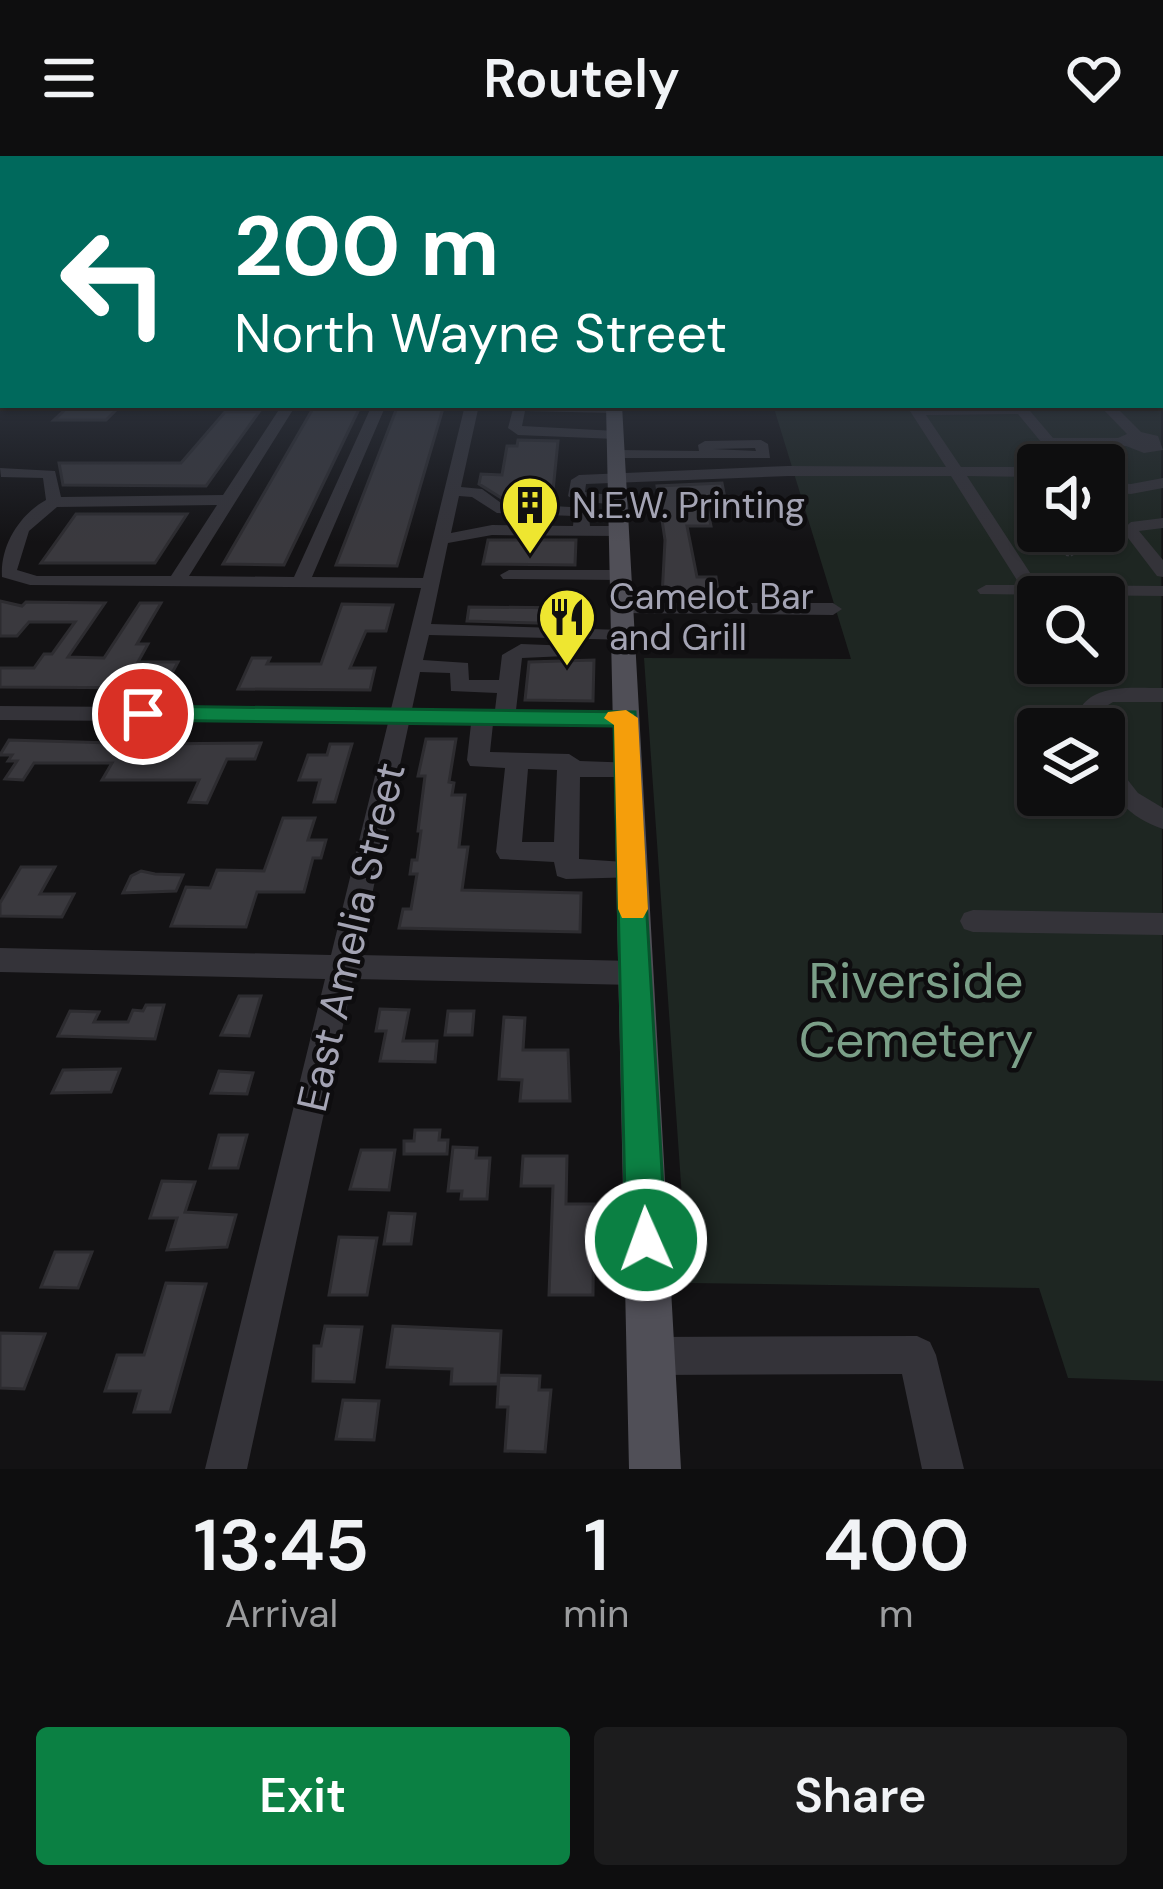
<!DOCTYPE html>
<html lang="en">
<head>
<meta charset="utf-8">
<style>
	body { margin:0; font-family:"DM Sans",sans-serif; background:#1c1c1d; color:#f1f3f6; height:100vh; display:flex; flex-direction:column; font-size:45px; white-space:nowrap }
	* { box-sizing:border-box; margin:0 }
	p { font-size:39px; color:#9b9c9e }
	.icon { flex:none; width:66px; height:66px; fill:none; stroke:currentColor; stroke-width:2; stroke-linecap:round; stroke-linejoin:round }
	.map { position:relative; height:1313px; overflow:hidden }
	.drawer { display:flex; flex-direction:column; background:#0e0e0f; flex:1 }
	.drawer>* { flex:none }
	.banner { position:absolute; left:0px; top:0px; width:1164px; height:252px; box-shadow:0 3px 9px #0004,0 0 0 3px #2e2e2f; background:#00695c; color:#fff; overflow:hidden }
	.fabs { position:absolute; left:1017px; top:288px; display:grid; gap:24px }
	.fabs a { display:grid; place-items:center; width:108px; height:108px; border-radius:12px; background:#0e0e0f; box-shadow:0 3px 9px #0004,0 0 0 3px #2e2e2f; font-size:60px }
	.pin { position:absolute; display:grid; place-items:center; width:102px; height:102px; color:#fff; margin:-51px; border:6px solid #fff; border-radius:50%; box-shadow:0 3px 12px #0007 }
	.me { position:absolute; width:132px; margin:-66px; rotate:358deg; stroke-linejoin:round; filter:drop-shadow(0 0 9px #0008) }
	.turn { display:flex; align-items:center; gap:42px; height:252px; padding:0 36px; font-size:54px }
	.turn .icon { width:156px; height:156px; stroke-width:2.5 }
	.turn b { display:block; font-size:84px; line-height:102px }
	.eta { display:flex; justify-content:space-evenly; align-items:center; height:204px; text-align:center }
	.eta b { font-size:72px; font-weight:600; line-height:84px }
	.primary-button { display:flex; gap:24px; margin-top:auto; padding:24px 36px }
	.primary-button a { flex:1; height:138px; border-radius:12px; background:#0b8043; color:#fff; font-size:48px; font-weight:600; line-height:138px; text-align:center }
	.primary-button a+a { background:#1c1c1d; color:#f1f3f6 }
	header { display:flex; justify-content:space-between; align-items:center; height:156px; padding:0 36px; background:#0e0e0f; font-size:54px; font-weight:600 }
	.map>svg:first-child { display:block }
</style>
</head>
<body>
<header><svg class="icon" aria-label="menu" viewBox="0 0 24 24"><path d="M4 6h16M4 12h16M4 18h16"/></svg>Routely<svg class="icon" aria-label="heart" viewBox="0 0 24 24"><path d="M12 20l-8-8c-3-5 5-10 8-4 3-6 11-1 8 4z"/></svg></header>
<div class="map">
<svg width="1163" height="1313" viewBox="0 0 1163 1313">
	<rect width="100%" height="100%" fill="#131214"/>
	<!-- green -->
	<path fill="#1e2622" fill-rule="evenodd" d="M1161,202L1163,1225L1068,1222L1039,1132L688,1127L644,502L851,503L773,249H1161ZM1038,309H1104V375H1038ZM1038,441H1104V507H1038ZM1038,573H1104V639H1038Z"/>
	<!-- building -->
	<path fill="#3a393e" stroke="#2d2c30" stroke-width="3" d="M70,249H121L106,264H54Z
		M315,249H361L284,409L223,408Z
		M398,249H444L397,410L336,409Z
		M225,256H259L206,330L63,329L59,307H181Z
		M518,284L558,285L552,345L503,343L479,328L481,318L502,319L507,290H517Z
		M722,327L725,342H705L711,370H687L697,421H716L719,442L662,441L665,384L657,330Z
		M76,358H187L155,407H41Z
		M488,384H576L575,409L483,408Z
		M0,445L22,450L26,446L105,447L68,501L104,502L140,447H161L137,488H148L138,506H178L164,532L0,531V512H34L44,498H52L75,466H29L17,480H0Z
		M342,448L393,449L386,475H366L350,512H375L370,534L238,533L252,502H270L267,508H321Z
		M469,451L575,452L574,468L467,465Z
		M594,504L593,545L525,544L529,506Z
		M426,583H456L449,626L454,627L452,639H465L459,691H468L462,734L581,737L580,776L399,772L403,753H411L417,718H410L412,704H417L421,675H418L425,620H418Z
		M9,584L147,588L261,587L255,603H227L207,647L189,646L199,624H102L112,607H34L23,624L5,623L17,605H8L12,599H0Z
		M330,588H352L335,646H314L320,624H299L308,599H327Z
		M283,662H315L308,684H326L321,702H313L304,736H257L246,771L171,770L186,731L210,732L217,714L264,715Z
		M21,711H55L40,738H74L62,761L0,760V747Z
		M141,715L155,718L183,719L176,735L123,737L131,720Z
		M239,840H261L249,880L221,879Z
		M146,849H164L155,883L58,880L70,855L99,856L94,866H128L133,854L143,855Z
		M380,853L409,854L403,885H437L435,906L380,905L386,875H376Z
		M448,855H474L472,879H445Z
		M504,861L525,862L523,894H568L570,945H520L522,924L499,923Z
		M120,913L111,936L52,937L63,914Z
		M219,915L253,917L247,938L211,937Z
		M415,974H440L439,984H448L447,998H404V985H414Z
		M219,979H247L238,1012H210Z
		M453,991L477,992L476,1002H490L487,1043H461L462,1035H448Z
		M361,994H395L389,1034L350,1033Z
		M523,1000H567L566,1048H594L593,1139H549L553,1030H521Z
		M162,1025L195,1026L185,1056L236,1059L227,1091L167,1094L177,1062H150Z
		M389,1057L415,1058L411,1088H384Z
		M339,1081L377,1082L367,1139H329Z
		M55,1096H92L78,1132L41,1131Z
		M166,1127L206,1128L170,1256H134L140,1235H105L117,1199H144Z
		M325,1170L362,1171L354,1226L313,1225L314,1190H321Z
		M393,1170L501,1175L498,1228H451L452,1213L387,1211Z
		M0,1177L45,1178L24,1233L0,1232Z
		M499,1219L540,1220L539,1234H551L545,1296L505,1295L508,1251H497Z
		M343,1244L379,1245L374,1284L336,1283Z"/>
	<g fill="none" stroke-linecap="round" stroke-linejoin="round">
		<!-- path -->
		<path stroke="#39393f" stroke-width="3" stroke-dasharray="3 4.5" stroke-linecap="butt" d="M1038,372L1031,378L1042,393L1073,400L1065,388
			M1058,379L1073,384L1069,391
			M1065,383L1068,387L1057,385L1066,380
			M1021,385H1057"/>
		<!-- minor -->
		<path fill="#343339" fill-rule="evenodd" d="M1161,244H1163V253L1155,249H1161Z
			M282,249H296L189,420L294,421L372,249H386L312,421L423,422L465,249H479L461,331L482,333L501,347L588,352L590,370H620L628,375L620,380L492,379L448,387L431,468L623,474L633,480L630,484L429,479L423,504L468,507L469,524H499L502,499L521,488L573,490L576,494L566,500L522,502L516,554L626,555L634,557L637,562L634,567L493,568L490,596L569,598L580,605L636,607L639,613L628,621H580L579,703L640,707L644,714L640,721L566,723L557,720L554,706L500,703L496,696L505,612L470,610L467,604L471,568L409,567L359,799L635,805L645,808L649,817L645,826L635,829L353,823L247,1313H205L325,823L0,816V792L331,799L388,567L0,564V550L391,553L421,432L30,429L2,421C0,390 19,359 46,344L43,322L1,321L0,312L55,315L61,341L223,339ZM459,340L472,341L497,357L574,360L573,370L492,369L451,377ZM217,349L171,420H37L17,414L29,375L57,351ZM420,516L450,517L451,535L497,537L495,554L412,553ZM528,613L557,614L554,686H522Z
			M514,249L619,250V256L614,257L525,255L522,270L616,275L623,279L616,283L518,279L508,272Z
			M1025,249L1053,282H1118L1127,278L1099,249H1114L1141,276L1158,280L1163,294L1144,297L1126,290H1060L1075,309H1060L1018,258L926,259L961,311H1038V321L967,320L1038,429L1163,430V440L980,438L977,434L986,429H1020L951,320H788L586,328L585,336L625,341V347L619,349L576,345L568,340L571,324L579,319L788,310L946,311L910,255L912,252Z
			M761,284L768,288L770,302H617L610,298L617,294L699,295L698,289L705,285ZM755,292L756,295L713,293Z
			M1163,322V332L1131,338L1104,336V326L1131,328Z
			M1163,362V372L1139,375L1163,404V421L1157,420L1122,374L1131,366Z
			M509,414H621L630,419L621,424L503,423L500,419Z
			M623,447H833L842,453L833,459L616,457L614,453Z
			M1151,532H1163V546H1113L1100,554L1096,573H1074C1078,531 1116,531 1151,532Z
			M1104,602L1112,604L1138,637L1163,652V673C1129,661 1104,638 1104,602Z
			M973,754L1163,757V779L973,776L964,773L960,765L964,757Z
			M917,1180L930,1186L936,1199L964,1313H922L902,1218L651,1219L637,1214L632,1200L637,1186L651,1181Z"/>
		<!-- major -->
		<path fill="#504f57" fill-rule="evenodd" d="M0,211H3V221H0Z
			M606,249H622L681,1313H629Z"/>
		<defs>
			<path id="rail" d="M0,227L3,223"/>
		</defs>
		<!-- rail casing -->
		<use href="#rail" stroke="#4d4c53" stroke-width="6"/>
		<!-- rail -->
		<use href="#rail" stroke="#0e0d0f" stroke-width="3" stroke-dasharray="10" stroke-linecap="butt"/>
	</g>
	<!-- sky -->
	<linearGradient id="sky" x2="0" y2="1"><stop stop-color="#0a0a0b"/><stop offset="0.52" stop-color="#333945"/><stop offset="1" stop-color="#333945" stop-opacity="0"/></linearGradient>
	<rect width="1163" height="386" fill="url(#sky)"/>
	<!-- route -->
	<path fill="#0b8043" stroke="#07532c" stroke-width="3" d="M143,550L635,556L666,1084L660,1098L646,1104L632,1098L626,1084L614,570L134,564V553Z"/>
	<!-- slow -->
	<path fill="#f59e0b" d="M626,554L638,562L648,753L643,762H622L618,753L614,569L604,562L608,556Z"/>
	<!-- icons -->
	<defs>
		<symbol id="building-pin" viewBox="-11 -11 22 30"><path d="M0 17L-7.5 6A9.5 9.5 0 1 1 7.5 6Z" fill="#eee630" stroke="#0e0d0f"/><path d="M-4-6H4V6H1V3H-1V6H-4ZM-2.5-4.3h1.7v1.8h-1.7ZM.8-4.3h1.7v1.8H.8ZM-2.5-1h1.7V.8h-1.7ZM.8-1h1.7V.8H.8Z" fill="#111"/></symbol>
		<symbol id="restaurant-pin" viewBox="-11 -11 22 30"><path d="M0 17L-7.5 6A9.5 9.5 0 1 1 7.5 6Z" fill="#eee630" stroke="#0e0d0f"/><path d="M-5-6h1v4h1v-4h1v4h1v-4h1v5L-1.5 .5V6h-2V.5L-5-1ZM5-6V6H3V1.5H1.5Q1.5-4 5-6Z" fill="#111"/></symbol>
	</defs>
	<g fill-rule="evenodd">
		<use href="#building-pin" x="497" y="316" width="66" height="90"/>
		<use href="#restaurant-pin" x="534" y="428" width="66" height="90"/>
	</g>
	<g text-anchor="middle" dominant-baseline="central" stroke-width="9" stroke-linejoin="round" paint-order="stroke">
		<!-- far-poi labels -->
		<g font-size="36" fill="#a4a4b4" stroke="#0e0d0f" text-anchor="start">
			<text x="572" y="349">N.E.W. Printing</text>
			<text x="609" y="440">Camelot Bar<tspan x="609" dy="41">and Grill</tspan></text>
		</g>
		<!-- street labels -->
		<g font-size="42" fill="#a4a4b4" stroke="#0e0d0f">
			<text transform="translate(351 781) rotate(-77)">East Amelia Street</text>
		</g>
		<!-- near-park labels -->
		<g font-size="51" fill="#7b9f88" stroke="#0e0d0f">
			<text x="916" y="824">Riverside<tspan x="916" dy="59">Cemetery</tspan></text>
		</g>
	</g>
</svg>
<div class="fabs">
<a><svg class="icon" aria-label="sound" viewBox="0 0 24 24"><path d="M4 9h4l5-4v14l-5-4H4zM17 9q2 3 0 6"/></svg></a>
<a><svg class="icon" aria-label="search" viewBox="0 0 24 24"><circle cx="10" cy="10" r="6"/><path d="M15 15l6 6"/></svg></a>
<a><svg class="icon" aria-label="layers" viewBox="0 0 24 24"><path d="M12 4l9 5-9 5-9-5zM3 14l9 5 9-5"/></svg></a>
</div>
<div class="pin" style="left:143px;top:558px;background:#d93025"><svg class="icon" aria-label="arrive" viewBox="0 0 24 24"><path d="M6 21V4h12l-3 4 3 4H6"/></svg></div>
<svg class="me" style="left:646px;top:1084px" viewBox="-20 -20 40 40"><circle r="17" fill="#0b8043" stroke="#fff" stroke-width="3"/><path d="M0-11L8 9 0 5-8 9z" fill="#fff"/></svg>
<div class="banner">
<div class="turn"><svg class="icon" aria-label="left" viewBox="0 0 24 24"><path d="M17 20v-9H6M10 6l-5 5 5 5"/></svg><div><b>200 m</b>North Wayne Street</div></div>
</div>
</div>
<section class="drawer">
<div class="eta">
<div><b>13:45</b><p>Arrival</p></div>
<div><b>1</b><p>min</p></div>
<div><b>400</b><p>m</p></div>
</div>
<div class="primary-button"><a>Exit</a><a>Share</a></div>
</section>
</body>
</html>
